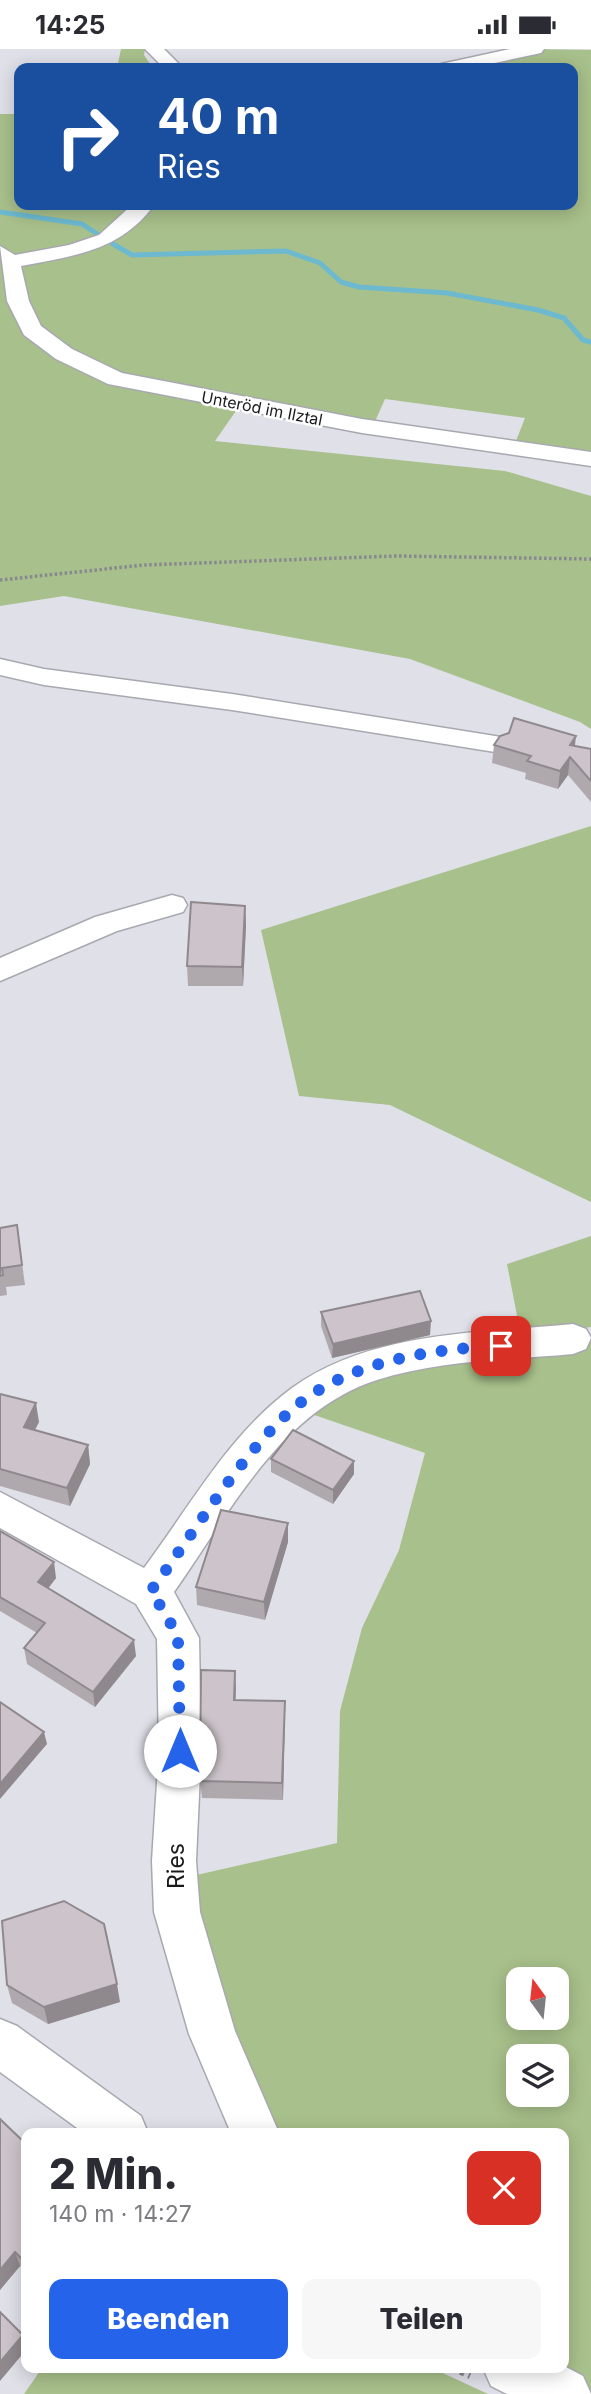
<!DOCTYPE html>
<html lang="de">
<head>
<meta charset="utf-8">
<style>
	body { margin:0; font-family:Inter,sans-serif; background:#f7f7f7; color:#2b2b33; height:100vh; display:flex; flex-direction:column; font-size:26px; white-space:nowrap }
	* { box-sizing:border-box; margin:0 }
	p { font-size:23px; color:#7c7c81 }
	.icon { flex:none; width:38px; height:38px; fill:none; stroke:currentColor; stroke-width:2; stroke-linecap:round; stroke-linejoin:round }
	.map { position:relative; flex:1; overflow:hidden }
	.drawer { position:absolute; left:21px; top:2079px; width:548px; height:245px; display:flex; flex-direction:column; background:#fff; border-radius:14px; box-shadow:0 4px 18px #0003 }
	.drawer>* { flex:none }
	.hud { position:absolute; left:14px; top:14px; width:564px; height:147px; border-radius:14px; box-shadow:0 4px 18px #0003; background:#1a4fa0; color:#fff; overflow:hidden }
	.needle { width:46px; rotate:345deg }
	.controls { position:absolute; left:506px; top:1918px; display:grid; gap:14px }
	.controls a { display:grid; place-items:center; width:63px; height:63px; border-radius:14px; background:#fff; box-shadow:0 4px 18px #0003; font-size:35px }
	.pin { position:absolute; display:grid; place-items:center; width:60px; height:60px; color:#fff; margin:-30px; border-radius:14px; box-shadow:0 4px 10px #0006 }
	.me { position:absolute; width:77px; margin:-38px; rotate:0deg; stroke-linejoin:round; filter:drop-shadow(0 0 5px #0008) }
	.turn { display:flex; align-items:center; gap:24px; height:147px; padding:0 28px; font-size:32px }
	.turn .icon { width:91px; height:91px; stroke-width:2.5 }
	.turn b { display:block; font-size:49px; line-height:60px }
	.round { display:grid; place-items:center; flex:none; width:74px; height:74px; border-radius:14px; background:#f7f7f7 }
	.summary { display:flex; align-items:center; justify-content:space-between; height:119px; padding:0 28px }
	h1 { font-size:42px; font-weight:800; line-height:52px }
	.primary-button { display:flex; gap:14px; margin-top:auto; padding:14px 28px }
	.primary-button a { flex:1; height:80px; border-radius:14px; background:#2563eb; color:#fff; font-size:28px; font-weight:800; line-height:80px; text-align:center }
	.primary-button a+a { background:#f7f7f7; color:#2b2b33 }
	.status { display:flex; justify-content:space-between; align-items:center; height:49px; padding:0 35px; background:#fff; direction:ltr }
	.status svg { height:19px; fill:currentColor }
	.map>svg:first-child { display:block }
</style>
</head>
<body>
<div class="status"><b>14:25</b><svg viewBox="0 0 49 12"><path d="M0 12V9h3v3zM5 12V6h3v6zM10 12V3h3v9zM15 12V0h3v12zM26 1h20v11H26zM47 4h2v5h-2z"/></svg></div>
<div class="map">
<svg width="591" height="2345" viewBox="0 0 591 2345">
	<rect width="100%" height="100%" fill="#e0e0e9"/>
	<!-- green -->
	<path fill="#a8c08b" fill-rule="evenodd" d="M121,0H145L144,6L153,19H117Z
		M535,0L591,1V410L514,397L525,369L385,350L373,377L238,359L215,392L505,422L591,447V680L580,673L410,610L64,547L0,557V65H19V156H572V19H447Z
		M591,777V1153L390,1056L299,1047L261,881Z
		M591,1187V1278L521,1287L507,1215Z
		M591,1288V2345L564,2319V2084H255L212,1985L170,1832L337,1794L340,1662L362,1579L399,1501L425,1404L294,1359L350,1325ZM518,1930H556V1969H518ZM518,2007H556V2046H518Z
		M42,2319H432L488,2345H24Z"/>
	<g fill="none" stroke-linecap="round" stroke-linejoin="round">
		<!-- stream -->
		<path stroke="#6cb9d0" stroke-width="5" d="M0,163L82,175L99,186
			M113,195L132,206L286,202L320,214L341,233L359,238L447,244L538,261L564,269L583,291L591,293"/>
		<defs>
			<path id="minor" d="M145,0H164L183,19H164Z
				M510,0H544L541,4L471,19H438L441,15Z
				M132,156H154C121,202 73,207 21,217L29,252L41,277L72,300L122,324L362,370L591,403V417L362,384L108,335L56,310L24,286L7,252L0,197L15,206L69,196L99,186Z
				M0,610L44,620L232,645L495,687L505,689L509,695L505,701L495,703L232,661L44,636L0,626Z
				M172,846L183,849L187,856L183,863L117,882L0,932V909L95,868Z
				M573,1275L586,1280L591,1289L586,1300L573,1305C508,1311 440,1311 377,1331C280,1362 229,1465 174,1543L199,1589L201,1702L196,1812L200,1863L235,1982L279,2084H231L189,1985L154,1863L152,1812L159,1702L157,1590L136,1555L0,1479V1443L144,1519C189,1459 229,1385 292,1339C371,1282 480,1284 573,1275Z
				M0,1970L17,1977L141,2067L148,2084H84L0,2023Z
				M564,2317L583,2327L591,2345H507L491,2337L483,2319Z"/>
		</defs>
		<!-- minor casing -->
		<use href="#minor" stroke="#a8a8b0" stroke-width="3"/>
		<!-- path-far1 -->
		<path stroke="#88888f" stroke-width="3.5" stroke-dasharray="2.5 2.5" stroke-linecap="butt" d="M0,531L144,516L396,507L591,510"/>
		<!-- path -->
		<path stroke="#88888f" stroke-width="6" stroke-dasharray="4.5 4.5" stroke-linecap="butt" d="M452,2319L470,2327"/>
		<!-- minor -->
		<use href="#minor" fill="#fff" fill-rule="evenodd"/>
	</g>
	<!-- wall -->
	<path fill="#afa9ae" d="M494,696L575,697L591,700V753L568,726L558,740L525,730L526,724L492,714Z
		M245,857L246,877L243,937H188L187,917Z
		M17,1176L25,1236L6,1238L7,1246L0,1247V1179Z
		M321,1263L430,1286L332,1309L321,1277Z
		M0,1345L39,1373L34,1381L88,1396L90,1415L70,1457L0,1437Z
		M271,1410L354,1412V1425L333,1455L271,1423Z
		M0,1482L56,1529L48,1539L136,1607L95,1658L27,1615L24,1599L37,1584L0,1562Z
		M288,1493L265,1571L197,1556L196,1538Z
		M235,1622V1651L285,1652L283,1751L202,1749L200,1732Z
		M7,1936L120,1953L48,1975L12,1954Z
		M0,2070L26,2095V2223L20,2217L0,2241Z"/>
	<!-- shaded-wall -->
	<path fill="#8f898d" d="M576,687L574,705L570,708L568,726L558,740L560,722L570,696Z
		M245,857L246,877L243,937L242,918Z
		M431,1272L430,1286L332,1309L333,1295Z
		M36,1354L39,1373L27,1397L24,1378Z
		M88,1396L90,1415L70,1457L67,1439Z
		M354,1412V1425L333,1455V1441Z
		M288,1474V1493L265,1571L264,1553Z
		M54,1513L56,1529L41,1549L38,1533Z
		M134,1591L136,1607L95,1658L93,1643Z
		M235,1622L236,1640L235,1668L234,1651Z
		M285,1652V1669L283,1751L282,1734Z
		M44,1683L47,1695L0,1750V1735Z
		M117,1935L120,1953L48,1975L44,1958Z
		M15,2203L20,2217L0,2241V2221Z
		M23,2286L26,2294V2301L0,2332V2313Z"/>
	<!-- building -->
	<path fill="#ccc4ca" stroke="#8f898d" stroke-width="2" d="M514,669L576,687L570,696L591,700V732L570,708L560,722L527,712L531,707L494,696L500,687L509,684Z
		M191,853L245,857L242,918L187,917Z
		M17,1176L22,1216L2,1219L3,1226L0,1227V1179Z
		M420,1242L431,1272L333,1295L321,1263Z
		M0,1345L36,1354L24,1378L88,1396L67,1439L0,1420Z
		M293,1381L354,1412L333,1441L271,1410Z
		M221,1461L288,1474L264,1553L196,1538Z
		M0,1482L54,1513L38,1533L134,1591L93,1643L24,1599L45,1574L0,1548Z
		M201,1621L235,1622L234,1651L285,1652L282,1734L200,1732Z
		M0,1653L44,1683L0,1735Z
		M64,1852L104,1875L117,1935L44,1958L7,1936L2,1872Z
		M0,2070L26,2095V2214L15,2203L0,2221Z
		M0,2263L23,2286L0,2313Z"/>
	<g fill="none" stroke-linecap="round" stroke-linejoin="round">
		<!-- route -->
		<path stroke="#2563eb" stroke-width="12" stroke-dasharray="0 21.6" d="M180,1702L178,1589L165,1563L150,1543C192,1487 243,1402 295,1358C350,1312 431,1300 501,1297"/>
	</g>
	<g text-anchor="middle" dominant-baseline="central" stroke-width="5" stroke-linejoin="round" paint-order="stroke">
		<!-- far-street labels -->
		<g font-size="16" fill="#1a1a1d" stroke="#fff">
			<text transform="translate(262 359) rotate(11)">Unteröd im Ilztal</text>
		</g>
		<!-- near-street labels -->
		<g font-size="23" fill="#1a1a1d" stroke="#fff">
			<text transform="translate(176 1817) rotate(-90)">Ries</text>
		</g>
	</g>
</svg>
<div class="controls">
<a><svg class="needle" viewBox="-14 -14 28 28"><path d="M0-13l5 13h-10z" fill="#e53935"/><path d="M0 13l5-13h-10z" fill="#7c7c81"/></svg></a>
<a><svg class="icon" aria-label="layers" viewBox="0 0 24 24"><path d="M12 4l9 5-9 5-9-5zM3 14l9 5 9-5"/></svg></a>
</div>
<div class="pin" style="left:501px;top:1297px;background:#d93025"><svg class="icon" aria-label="arrive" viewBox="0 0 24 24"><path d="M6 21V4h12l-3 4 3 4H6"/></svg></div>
<svg class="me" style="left:180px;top:1702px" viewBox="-20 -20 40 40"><circle r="19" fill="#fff"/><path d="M0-13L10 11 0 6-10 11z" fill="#2563eb"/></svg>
<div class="hud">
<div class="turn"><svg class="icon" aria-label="right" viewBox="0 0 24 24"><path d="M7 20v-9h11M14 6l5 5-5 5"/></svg><div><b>40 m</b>Ries</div></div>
</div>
<section class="drawer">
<div class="summary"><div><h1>2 Min.</h1><p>140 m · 14:27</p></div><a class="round" style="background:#d93025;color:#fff"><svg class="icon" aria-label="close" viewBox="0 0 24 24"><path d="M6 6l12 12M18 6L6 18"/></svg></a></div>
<div class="primary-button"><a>Beenden</a><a>Teilen</a></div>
</section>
</div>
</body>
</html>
